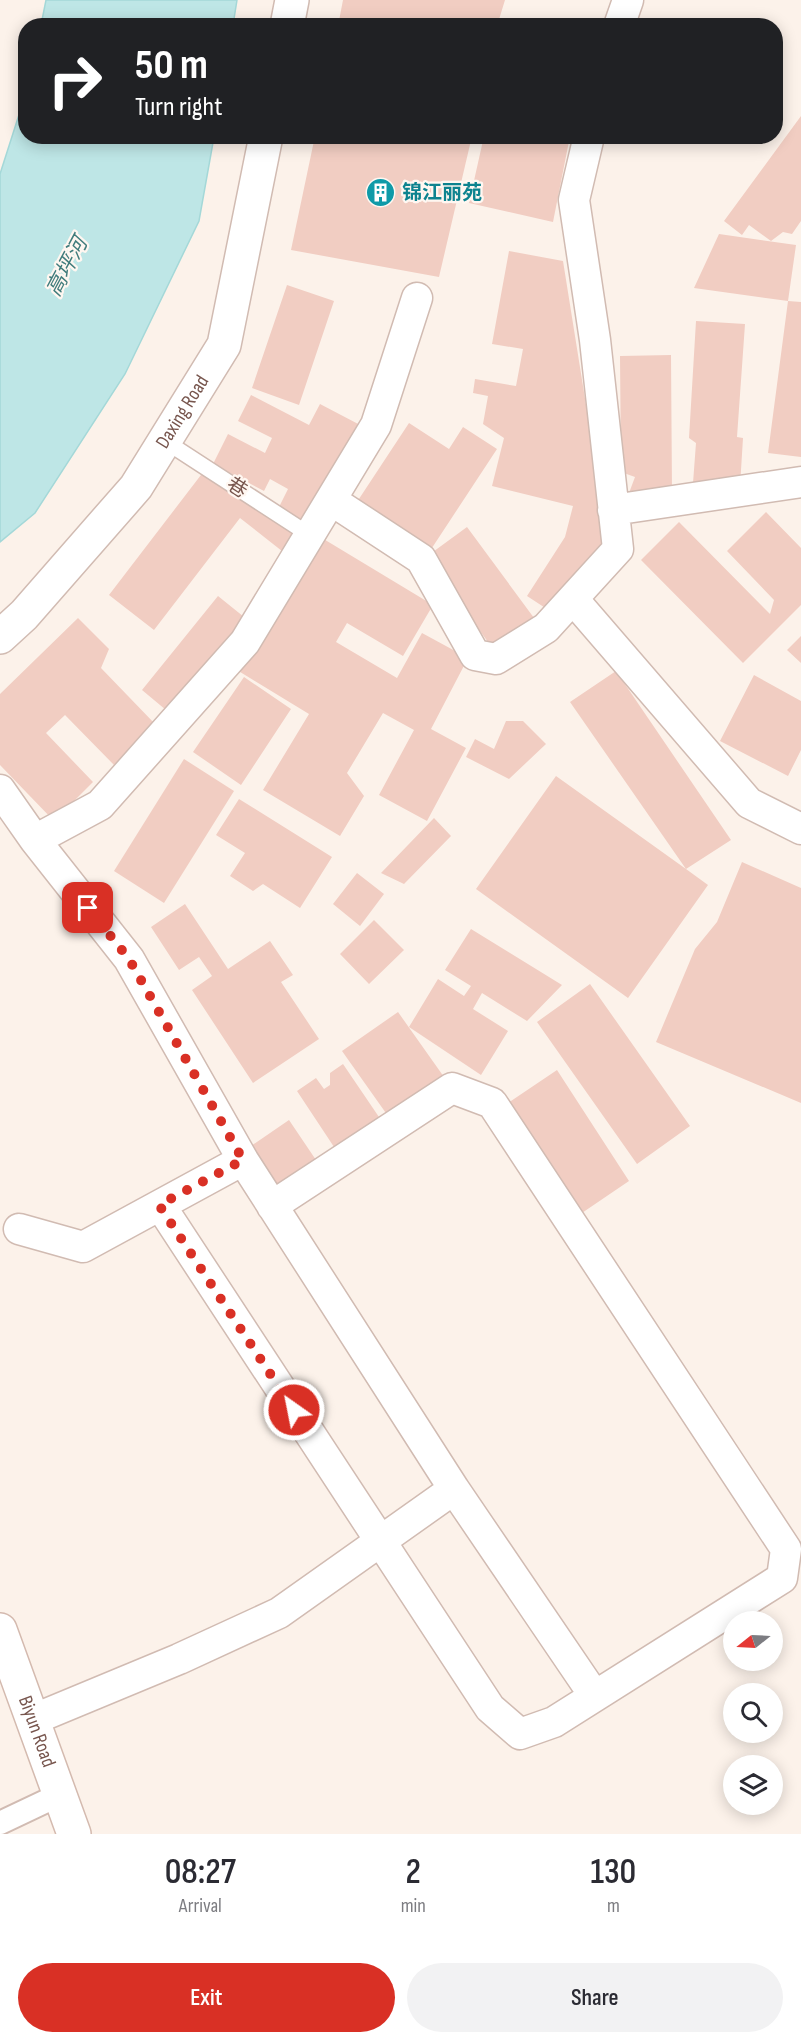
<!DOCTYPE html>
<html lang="en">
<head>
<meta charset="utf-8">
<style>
	body { margin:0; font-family:"Sofia Sans Condensed","Noto Sans SC",sans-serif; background:#f2f2f3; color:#2b2b33; height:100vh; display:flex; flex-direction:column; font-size:22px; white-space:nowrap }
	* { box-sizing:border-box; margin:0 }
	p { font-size:20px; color:#7c7c81 }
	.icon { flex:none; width:33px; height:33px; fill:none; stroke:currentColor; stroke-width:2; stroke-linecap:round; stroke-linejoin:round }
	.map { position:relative; height:1834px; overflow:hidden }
	.details { display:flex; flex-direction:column; background:#fff; flex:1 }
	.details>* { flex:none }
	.hud { position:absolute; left:18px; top:18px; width:765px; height:126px; border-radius:24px; box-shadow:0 3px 15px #0003; background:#202124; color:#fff; overflow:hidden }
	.needle { width:39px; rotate:252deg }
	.fabs { position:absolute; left:723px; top:1611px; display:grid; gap:12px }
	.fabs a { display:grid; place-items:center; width:60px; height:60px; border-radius:50%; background:#fff; box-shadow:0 3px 15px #0003; font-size:30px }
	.pin { position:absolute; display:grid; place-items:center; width:51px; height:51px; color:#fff; margin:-26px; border-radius:12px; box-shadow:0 3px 9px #0006 }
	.me { position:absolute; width:66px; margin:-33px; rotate:327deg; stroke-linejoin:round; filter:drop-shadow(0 0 4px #0008) }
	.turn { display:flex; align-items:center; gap:21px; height:126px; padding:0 18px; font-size:27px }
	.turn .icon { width:78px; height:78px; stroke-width:2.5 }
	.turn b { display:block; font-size:42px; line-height:51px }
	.eta { display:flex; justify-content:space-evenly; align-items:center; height:102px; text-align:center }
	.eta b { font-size:36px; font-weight:600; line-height:42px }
	.button { display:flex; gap:12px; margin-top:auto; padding:12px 18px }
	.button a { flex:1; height:69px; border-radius:36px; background:#d93025; color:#fff; font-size:24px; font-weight:600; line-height:69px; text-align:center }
	.button a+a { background:#f2f2f3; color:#2b2b33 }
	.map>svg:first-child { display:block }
</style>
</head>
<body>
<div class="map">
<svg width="801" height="1834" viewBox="0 0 801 1834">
	<rect width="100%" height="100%" fill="#fcf2ea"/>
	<!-- water -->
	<path fill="#bee6e6" stroke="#a4d8d8" stroke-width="1.5" d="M46,0H237L233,25H41Z
		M25,96L26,136L214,137L199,221L125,374L35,513L0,542V174Z"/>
	<!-- building -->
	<path fill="#f1cdc2" d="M343,0H505L497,26H338Z
		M801,116V221L792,234L783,232L771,241L749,225L742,235L724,221Z
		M315,136H472L439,277L291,250Z
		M484,136H570L553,222L469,203Z
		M719,234L796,245L788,301L694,288Z
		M509,251L563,261L607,536L556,615L527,596L565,537L573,506L492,486L504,438L483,424L488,396L473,393L475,379L516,386L523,349L492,344Z
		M287,285L334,301L299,405L252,388Z
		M788,301L801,302V457L768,453Z
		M696,321L745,324L737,437L743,438L740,486L693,483L696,443L689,438Z
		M671,355L672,493H629L635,477L621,472L620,356Z
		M251,395L309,425L320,404L362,426L311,527L278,509L288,489L270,479L264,491L213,464L228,434L265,453L272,438L238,421Z
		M409,423L449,449L463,427L497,449L426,557L353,508Z
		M204,471L305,532L287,555L240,518L154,630L109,595Z
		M766,512L801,548V605L743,663L641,560L679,522L770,614L774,600L727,551Z
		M467,527L537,622L496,653L426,557Z
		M312,532L433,605L403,656L347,623L336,642L397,678L422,633L468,658L431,729L466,748L427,821L379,795L414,730L383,713L347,773L364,796L340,836L263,790L309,714L232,667Z
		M218,596L249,621L172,715L142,690Z
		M78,618L109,649L101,668L156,725L114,765L65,715L46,733L93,782L54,821L0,765V694Z
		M801,636V663L787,650Z
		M616,671L731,840L686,869L708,885L628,998L476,889L556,776L686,869L570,702Z
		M754,675L801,701V750L788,776L720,741Z
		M244,677L291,709L241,785L193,752Z
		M506,721H523L546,744L509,779L466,757L475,739L494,749Z
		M184,759L234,791L164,903L114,871Z
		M239,799L332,857L300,908L263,884L253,891L230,876L245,853L216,835Z
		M434,818L451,836L404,884L381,873Z
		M742,862L801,888V1103L656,1042L695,949L717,922Z
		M357,873L384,894L360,926L333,904Z
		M185,904L228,969L270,941L293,975L281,982L319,1039L253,1083L192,990L212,976L199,957L179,970L151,927Z
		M374,920L404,950L369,984L340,954Z
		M471,929L562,985L527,1021L482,993L473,1009L508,1031L481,1075L409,1027L438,979L464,996L471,986L445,970Z
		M590,984L690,1126L637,1164L537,1022Z
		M398,1012L444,1077L388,1116L342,1051Z
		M343,1064L381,1120L336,1150L297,1091L316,1078L324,1089L330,1085V1073Z
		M557,1070L629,1181L576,1217L502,1107Z
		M289,1120L316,1160L277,1186L251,1146Z"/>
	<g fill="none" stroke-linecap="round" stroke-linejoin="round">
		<defs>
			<path id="service" d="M165,441L305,532L310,533"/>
			<path id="pedestrian" d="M0,1823L59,1795"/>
			<path id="minor" d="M619,26L628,0
				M331,500L421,559L475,655L496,659L546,628L618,549L595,340L574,200L589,136
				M613,510L801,482
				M573,599L749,803L801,829
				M0,790L35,840L129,959L243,1160
				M35,840L100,805L245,642L376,425L417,298
				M160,1205L490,1708L520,1734L554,1722L782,1578L786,1549L492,1103L452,1088L272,1206
				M19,1229L83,1247L243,1160L454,1489L279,1613L179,1659L32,1720
				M454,1489L594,1695"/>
			<g id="tertiary">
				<path d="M287,26L292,0"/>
				<path id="s1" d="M0,637L24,615L136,487L224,345L266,136"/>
			</g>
			<g id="secondary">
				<path id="s2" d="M0,1630L74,1834"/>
			</g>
		</defs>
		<!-- service casing -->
		<use href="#service" stroke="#d1bbb2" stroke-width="18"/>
		<!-- pedestrian casing -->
		<use href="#pedestrian" stroke="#d1bbb2" stroke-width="26"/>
		<!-- minor casing -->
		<use href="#minor" stroke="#d1bbb2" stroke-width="33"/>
		<!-- tertiary casing -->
		<use href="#tertiary" stroke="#d1bbb2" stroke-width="36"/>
		<!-- secondary casing -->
		<use href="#secondary" stroke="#d4baaf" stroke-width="36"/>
		<!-- service -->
		<use href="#service" stroke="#fff" stroke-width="15"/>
		<!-- pedestrian -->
		<use href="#pedestrian" stroke="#fff" stroke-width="22"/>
		<!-- minor -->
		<use href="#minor" stroke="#fff" stroke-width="30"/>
		<!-- tertiary -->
		<use href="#tertiary" stroke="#fff" stroke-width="33"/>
		<!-- secondary -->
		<use href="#secondary" stroke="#fff" stroke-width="33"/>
	</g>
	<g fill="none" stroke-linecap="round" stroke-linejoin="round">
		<!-- route -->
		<path stroke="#d93025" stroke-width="10" stroke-dasharray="0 18" d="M88,908L129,959L243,1160L159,1205L294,1410"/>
	</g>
	<!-- icons -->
	<defs>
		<symbol id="building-disc" viewBox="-11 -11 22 22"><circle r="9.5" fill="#0f9aa8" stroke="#fff7f1"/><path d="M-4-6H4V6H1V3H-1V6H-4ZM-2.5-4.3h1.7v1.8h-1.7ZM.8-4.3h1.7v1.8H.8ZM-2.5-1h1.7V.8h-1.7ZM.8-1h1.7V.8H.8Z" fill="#fff"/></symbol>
	</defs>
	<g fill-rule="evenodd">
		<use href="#building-disc" x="364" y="176" width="33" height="33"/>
	</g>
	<g text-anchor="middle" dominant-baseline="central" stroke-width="4.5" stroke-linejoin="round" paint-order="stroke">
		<!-- culture labels -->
		<g font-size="20" font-weight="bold" fill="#0d838f" stroke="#fff7f1" text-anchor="start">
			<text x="402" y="193">锦江丽苑</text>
		</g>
		<!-- street labels -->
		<g font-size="20" fill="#77554d" stroke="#fff7f1">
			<text stroke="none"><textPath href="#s1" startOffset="291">Daxing Road</textPath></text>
			<text transform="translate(237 488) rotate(33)">巷</text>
			<text stroke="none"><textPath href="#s2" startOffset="108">Biyun Road</textPath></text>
		</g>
		<!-- water labels -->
		<g font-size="21" font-style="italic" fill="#407c7c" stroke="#fff7f1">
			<text transform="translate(67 267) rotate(-62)">高坪河</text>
		</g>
	</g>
</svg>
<div class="fabs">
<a><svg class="needle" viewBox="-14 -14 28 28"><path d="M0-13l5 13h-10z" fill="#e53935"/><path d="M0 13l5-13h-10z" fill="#7c7c81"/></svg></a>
<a><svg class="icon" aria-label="search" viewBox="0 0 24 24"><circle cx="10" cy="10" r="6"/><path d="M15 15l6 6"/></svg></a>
<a><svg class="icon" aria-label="layers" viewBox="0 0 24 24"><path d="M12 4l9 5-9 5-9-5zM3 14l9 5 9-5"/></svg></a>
</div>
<div class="pin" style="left:88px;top:908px;background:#d93025"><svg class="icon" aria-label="arrive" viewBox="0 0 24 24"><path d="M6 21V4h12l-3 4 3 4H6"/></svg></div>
<svg class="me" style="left:294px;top:1410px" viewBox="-20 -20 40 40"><circle r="17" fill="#d93025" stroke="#fff" stroke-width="3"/><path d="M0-11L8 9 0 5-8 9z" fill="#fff"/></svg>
<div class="hud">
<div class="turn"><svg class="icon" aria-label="right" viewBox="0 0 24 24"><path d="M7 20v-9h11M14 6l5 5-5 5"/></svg><div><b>50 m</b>Turn right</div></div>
</div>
</div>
<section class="details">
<div class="eta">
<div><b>08:27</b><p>Arrival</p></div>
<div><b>2</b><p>min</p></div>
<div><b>130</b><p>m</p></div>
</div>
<div class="button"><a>Exit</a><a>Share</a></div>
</section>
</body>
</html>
